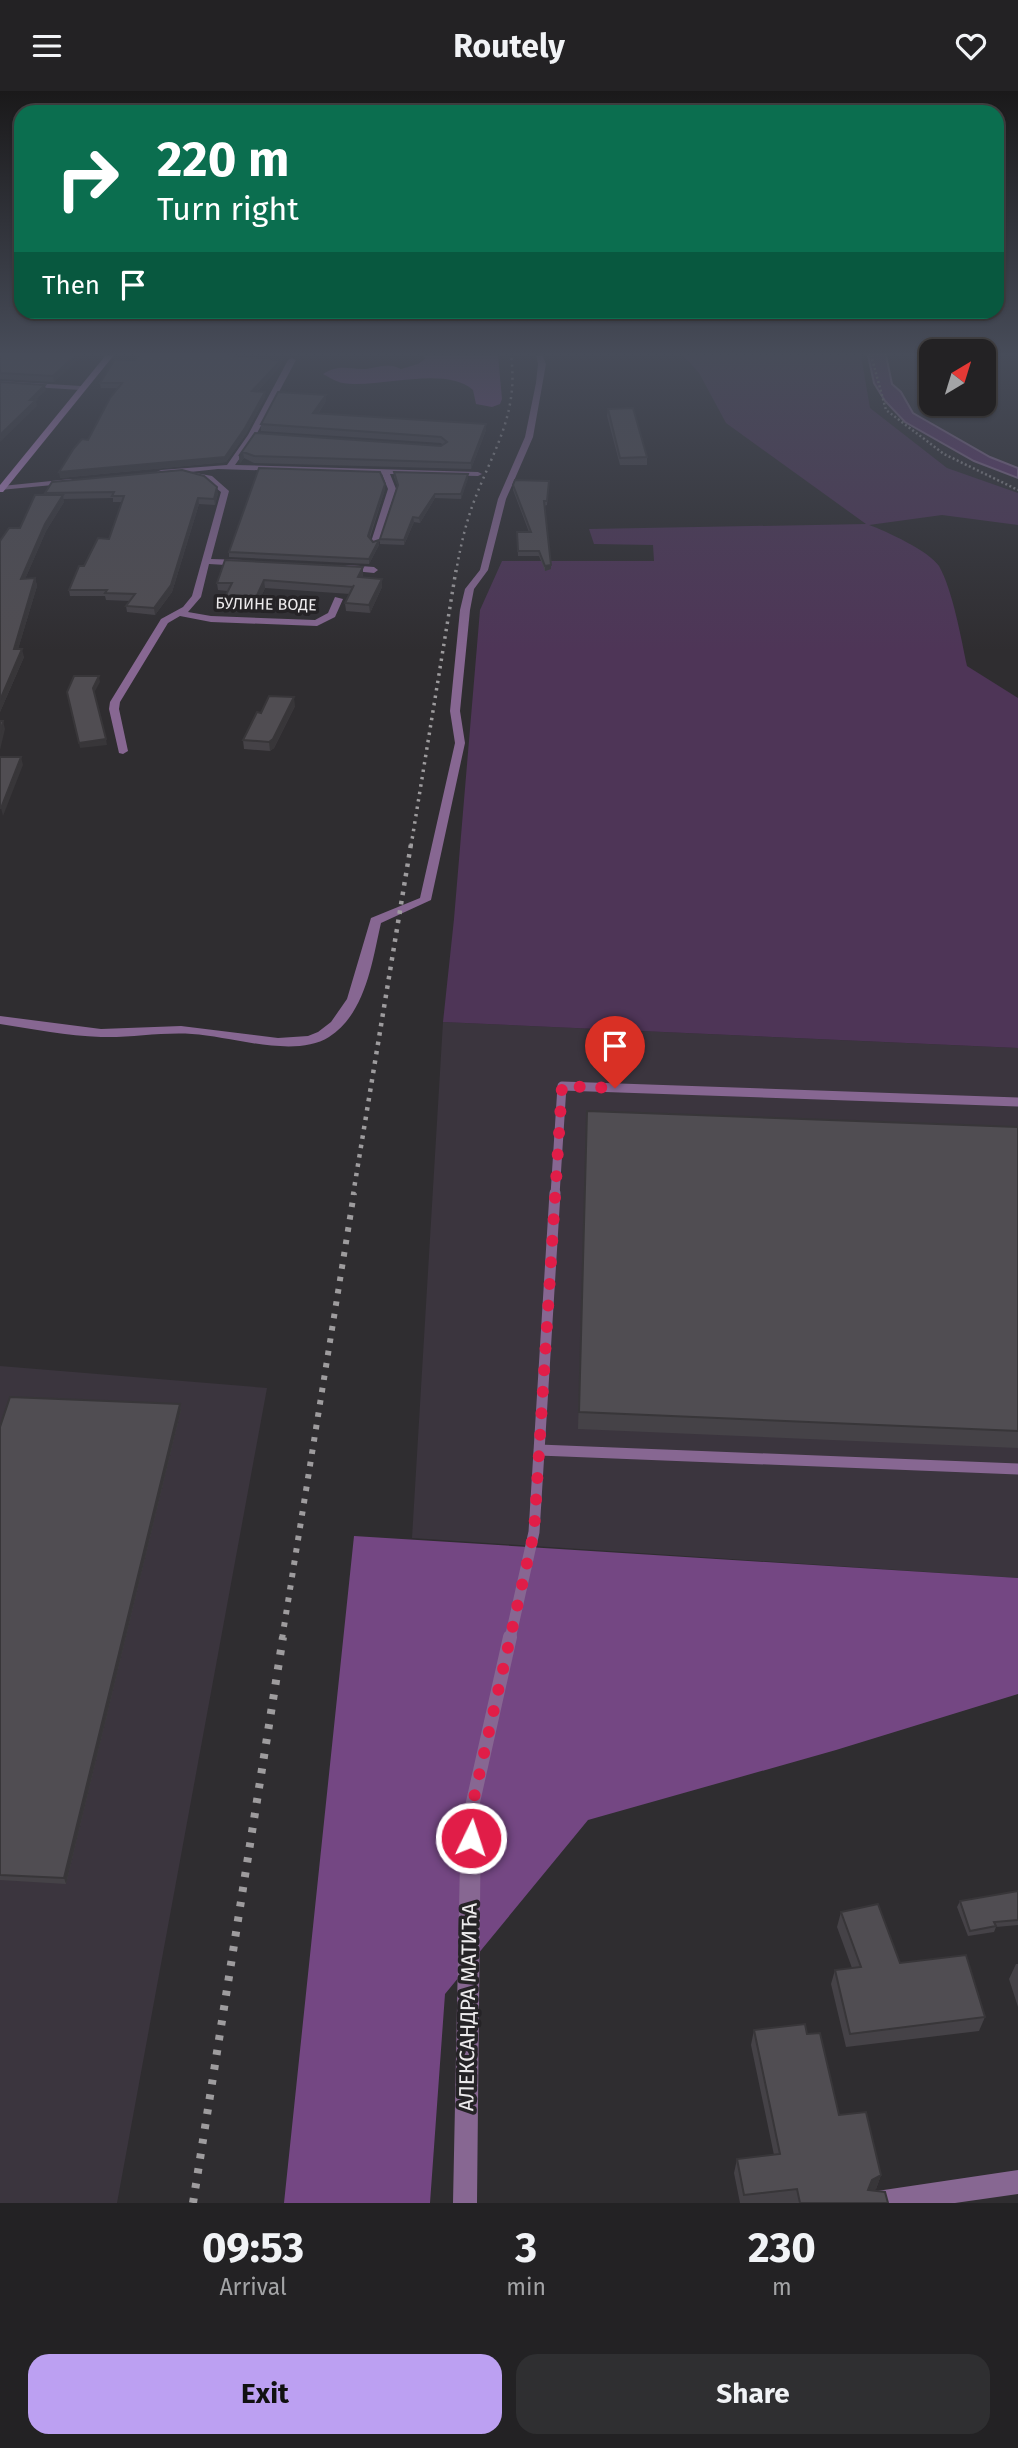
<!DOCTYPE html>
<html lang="en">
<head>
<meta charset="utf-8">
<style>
	body { margin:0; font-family:"Fira Sans",sans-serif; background:#2f2f31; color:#f1f3f6; height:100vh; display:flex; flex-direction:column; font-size:26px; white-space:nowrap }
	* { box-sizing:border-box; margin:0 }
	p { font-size:23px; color:#a3a4a6 }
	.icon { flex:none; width:38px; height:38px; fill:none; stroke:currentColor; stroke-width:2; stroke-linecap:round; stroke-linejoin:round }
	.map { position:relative; height:2112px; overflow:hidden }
	.drawer { display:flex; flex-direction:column; background:#232224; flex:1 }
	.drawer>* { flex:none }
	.guide { position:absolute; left:14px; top:14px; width:990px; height:214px; border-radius:21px; box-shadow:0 2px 5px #0004,0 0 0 2px #403f41; background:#0b6e4f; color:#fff; overflow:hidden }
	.needle { width:46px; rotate:38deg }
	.fabs { position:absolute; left:919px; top:248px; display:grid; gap:14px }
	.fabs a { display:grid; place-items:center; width:77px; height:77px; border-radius:14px; background:#232224; box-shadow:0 2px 5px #0004,0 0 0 2px #403f41; font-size:35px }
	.pin { position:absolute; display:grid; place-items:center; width:60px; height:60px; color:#fff; margin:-72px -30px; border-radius:50% 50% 50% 0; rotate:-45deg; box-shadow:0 0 7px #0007 }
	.pin .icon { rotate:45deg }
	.me { position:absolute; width:77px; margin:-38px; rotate:4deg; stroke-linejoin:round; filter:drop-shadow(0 0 5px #0008) }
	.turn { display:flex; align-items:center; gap:24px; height:147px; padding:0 28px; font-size:32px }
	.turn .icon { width:91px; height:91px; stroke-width:2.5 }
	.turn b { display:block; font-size:49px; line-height:60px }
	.then { display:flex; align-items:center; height:66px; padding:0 28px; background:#0003; gap:14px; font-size:26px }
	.eta { display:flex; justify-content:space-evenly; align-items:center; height:119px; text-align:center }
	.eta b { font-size:42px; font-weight:700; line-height:49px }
	.primary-button { display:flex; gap:14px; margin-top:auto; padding:14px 28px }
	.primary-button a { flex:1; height:80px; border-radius:21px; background:#bca0f2; color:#111; font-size:28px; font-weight:700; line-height:80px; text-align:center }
	.primary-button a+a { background:#2f2f31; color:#f1f3f6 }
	header { display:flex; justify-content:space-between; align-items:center; height:91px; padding:0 28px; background:#232224; font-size:32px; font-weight:700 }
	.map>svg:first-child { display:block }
</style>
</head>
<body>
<header><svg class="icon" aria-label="menu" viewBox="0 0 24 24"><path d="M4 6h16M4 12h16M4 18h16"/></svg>Routely<svg class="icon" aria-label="heart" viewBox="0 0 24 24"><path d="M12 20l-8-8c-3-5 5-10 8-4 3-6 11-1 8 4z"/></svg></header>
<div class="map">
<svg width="1018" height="2112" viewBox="0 0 1018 2112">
	<rect width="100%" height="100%" fill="#2f2d30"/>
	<!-- built -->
	<path fill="#3b353e" d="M443,931L1018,957V1487L412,1447Z
		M0,1275L267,1297L117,2112H0Z"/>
	<!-- green -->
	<path fill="#4e3557" d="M683,264H861L870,317L947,377L1018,402V434L942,424L869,434C886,440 929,460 939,475C953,500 961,547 967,575L1018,607V957L443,931L454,828L480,519L502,470H654L653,454L594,453L589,438L866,433L726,332L699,282Z"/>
	<!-- forest -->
	<path fill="#744783" d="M422,264H498L502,308L500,313L492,316L476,313L473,299C444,274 379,298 343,292C336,291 329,286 323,283C337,274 346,277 362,278C377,278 386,270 401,278L418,273L426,267Z
		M354,1445L1018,1487V1603L836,1659L588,1729L445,1903L430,2112H284Z"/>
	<!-- water -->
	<path fill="#61356f" stroke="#8b6c95" stroke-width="2" d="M868,264H886L892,293L901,301L913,322L990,366L1018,377V387L974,370L905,331L885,310L874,292Z"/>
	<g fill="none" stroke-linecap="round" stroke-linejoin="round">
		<!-- path -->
		<path stroke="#949294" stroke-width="2.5" stroke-dasharray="2 2.5" stroke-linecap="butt" d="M871,264L886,319L944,363L1018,399"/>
		<!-- service-far2 -->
		<path stroke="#876792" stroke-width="9" d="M555,1104L562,995L1018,1011"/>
		<!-- service-far1 -->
		<path stroke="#876792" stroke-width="11" d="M539,1359L1018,1378
			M510,1548L534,1441L555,1102"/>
		<!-- service -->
		<path stroke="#876792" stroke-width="14" d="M471,1720L510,1546"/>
		<!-- minor -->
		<path fill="#876792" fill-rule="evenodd" d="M536,264H542L546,273L533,346L506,408L488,479L474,498L470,519L460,620L465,652L431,809L381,832C372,871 366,922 329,946C294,968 231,945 192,943C161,941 131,947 101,946C67,945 33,938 0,933V925L101,938L181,935L278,947L308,945L318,941L331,931L347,908L371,827L420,807L455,652L450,620L460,519L465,498L480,479L498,408L525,346L536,292L538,273Z
			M292,267L296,269L256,344L235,374L478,381L482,383L478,385L390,383L396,398L379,451L375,454L371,451L388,398L382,383L218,378L190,381L212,385L229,400L211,468L243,469L247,472L243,475L209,473L201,506L188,521L211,525L315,529L328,522L335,506L343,508L335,526L317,535L211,531L180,525L168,532L120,611L119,618L128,660L123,663L119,662L109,618L110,611L161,528L183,516L192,505L221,401L206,389L185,385V381L161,383L157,381L161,379L227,374L248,344L288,269Z
			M0,290L81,295L85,297L81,299L0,294Z
			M71,388L75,390L74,392L0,399L2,395Z
			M347,474L374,476L378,479L374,482L344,479V475Z
			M471,1711L478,1713L481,1720L477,2112H453L461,1720L464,1713Z
			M1018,2079V2103L955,2112H865L869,2104L877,2100Z"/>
		<!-- secondary -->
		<path fill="#ba87cc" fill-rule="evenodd" d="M106,264H114L3,401H0V394Z"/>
		<!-- rail-far4 -->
		<path stroke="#9e9c9e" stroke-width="2.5" stroke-dasharray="2 4.5" stroke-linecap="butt" d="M456,481C460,458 465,435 473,413C493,359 519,324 511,264"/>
		<!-- rail-far3 -->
		<path stroke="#9e9c9e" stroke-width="3.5" stroke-dasharray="2.5 5" stroke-linecap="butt" d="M411,755L456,479"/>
		<!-- rail-far2 -->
		<path stroke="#9e9c9e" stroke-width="4.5" stroke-dasharray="3.5 6" stroke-linecap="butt" d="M353,1104L411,753"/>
		<!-- rail-far1 -->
		<path stroke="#9e9c9e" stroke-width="6" stroke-dasharray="4.5 8" stroke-linecap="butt" d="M282,1548L354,1102"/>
		<!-- rail -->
		<path stroke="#9e9c9e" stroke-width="8" stroke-dasharray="5 10" stroke-linecap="butt" d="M193,2112L283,1546"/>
	</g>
	<!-- wall -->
	<path fill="#454247" d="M0,264H83L54,291L0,288Z
		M134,269H281V274L257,301L265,306L246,343L226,371L60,387L88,349L117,297H101L100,292Z
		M326,310L318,323L486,333V339L471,378L254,372L244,367L240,372L239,365L255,342L441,355L443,354L441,352L261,340V333Z
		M608,318L647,366V374H620L607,325Z
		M394,381L468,387L461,408L435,407L420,432L414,431L404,454L380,453V448L398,396L394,386Z
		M549,390L547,414L544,415L551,478L545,480L539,465H518L517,441H529L513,399V394Z
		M52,391L218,402L215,414L199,413L172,501L155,524L127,521L126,515L130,510L106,509L105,505H70L69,499L84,475L109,448L122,411H113V407L63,408L64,411L46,440L25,488L35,487L37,495L18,558L24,566L0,621V450L20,437L46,404L45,402Z
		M385,398L370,447L373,451L379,454L369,473L229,466V461Z
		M363,476V484L362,487L382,496L370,522L346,520L345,512L350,503L265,497L254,521L223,520L222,512L228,500L218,499L217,492Z
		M295,615L274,657L270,660L244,658L243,649L261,622Z
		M587,1020L1018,1036V1357L578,1338Z
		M180,1313L181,1319L66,1793L0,1789V1336Z
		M1018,1800V1834L996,1836L994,1841L968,1845L957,1816L960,1810Z
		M841,1821L900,1872L985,1926L979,1940L846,1956L831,1893L835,1879L852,1877L837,1836Z
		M1016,1873H1018V1916L1009,1888Z
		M754,1939L807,1943L839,2024L881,2084L876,2098L872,2100L888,2112H740L734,2082L737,2068L774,2064L751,1954Z"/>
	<!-- shaded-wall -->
	<path fill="#383639" d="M76,264H83L54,291L53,285Z
		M281,269V274L252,306V300Z
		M45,294L46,299L36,309L37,315L0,351V344L30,309Z
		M265,301V306L246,343L226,371L60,387L59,381Z
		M326,304V310L313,329V322Z
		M486,333V339L471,378V372Z
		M243,361L244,367L240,372L239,365Z
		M468,383V387L461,408V403Z
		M385,393V398L368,450V445Z
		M217,396L218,402L215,414L214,408Z
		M435,403V407L420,432L419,427Z
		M63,404L64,411L46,440L22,495L21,488L45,433Z
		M198,407L199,413L172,501L155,524L154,517Z
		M413,426L414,431L404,454V449Z
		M379,449V454L369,473V468Z
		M551,474V478L545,480V475Z
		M363,476V484L358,494V486Z
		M35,487L37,495L16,565L14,558Z
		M382,488V496L370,522L369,514Z
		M264,489L265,497L254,521L253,513Z
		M22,558L24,566L0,621V609Z
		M99,585L100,591L94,602L93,597Z
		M294,606L295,615L274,657L270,660L269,651Z
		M3,630L5,638L0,659V643Z
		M106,648L107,654L80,657L79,652Z
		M21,666L23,674L3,725L1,717Z
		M180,1313L181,1319L66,1793L64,1787Z
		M881,2084L876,2098L867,2103L872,2089Z"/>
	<!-- building -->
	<path fill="#504d52" stroke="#383639" stroke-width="2" d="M0,264H76L53,285L0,282Z
		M140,264H228L281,269L252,300L265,301L245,337L225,366L59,381L74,357L82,348L88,349L110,307L122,292H100L115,268L134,269Z
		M0,291L45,294L30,309H36L0,344Z
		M278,301L326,304L313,322L486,333L471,372L254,365L243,361L239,365L255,342L441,355L447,351L441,346L261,333Z
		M633,317L647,366L620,367L608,318Z
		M259,377L380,381L385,393L368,445L373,451L379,449L369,468L229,461Z
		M182,379L204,385L217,396L214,408L198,407L171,494L154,517L126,515L135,503L105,502L107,499H69L79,475H84L98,447L109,448L124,405H112L114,401L45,402L52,391Z
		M394,381L468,383L461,403H435L419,427L413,426L404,449L380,448L398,394Z
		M515,389L549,390L547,410H544L551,474L545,475L539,460H518L517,441H531L513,394Z
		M35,404H63L45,433L21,488L35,487L14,558H22L0,609V450L9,437H20Z
		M225,469L363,476L358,486L382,488L369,514L345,512L354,494L353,496L264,489L253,513L222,512L232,492H217Z
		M74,585H99L93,597L106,648L79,652L67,601Z
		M269,605L294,606L273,648L269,651L243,649L257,621L261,622Z
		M0,630H3L0,643Z
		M0,666H21L1,717H0Z
		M587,1020L1018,1036V1340L579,1321Z
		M10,1306L180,1313L64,1787L0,1784V1336Z
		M1018,1800V1829L994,1831L996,1835L970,1840L960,1810Z
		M878,1813L900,1872L966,1864L985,1926L850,1943L835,1879L861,1876L841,1821Z
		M805,1933L807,1943L820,1942L839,2024L866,2021L881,2084L872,2089L868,2099L885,2101L888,2112H800L797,2098L744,2104L737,2068L780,2063L754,1939Z"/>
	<!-- sky -->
	<linearGradient id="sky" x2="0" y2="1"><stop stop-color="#1a191a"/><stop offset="0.47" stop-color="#474c59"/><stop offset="1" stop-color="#474c59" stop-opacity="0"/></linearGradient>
	<rect width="1018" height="560" fill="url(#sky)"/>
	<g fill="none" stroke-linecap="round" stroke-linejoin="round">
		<!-- route -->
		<path stroke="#e11d48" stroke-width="12" stroke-dasharray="0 21.6" d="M471,1747V1720L534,1441L562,995L615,997"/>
	</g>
	<g text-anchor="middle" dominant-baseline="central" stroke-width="7" stroke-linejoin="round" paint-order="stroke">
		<!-- far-street labels -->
		<g font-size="16" fill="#edebed" stroke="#252326">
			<text transform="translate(266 513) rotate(1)">БУЛИНЕ ВОДЕ</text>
		</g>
		<!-- near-street labels -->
		<g font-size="21" fill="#edebed" stroke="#252326">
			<text transform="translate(468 1916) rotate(-89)">АЛЕКСАНДРА МАТИЋА</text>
		</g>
	</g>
</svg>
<div class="fabs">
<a><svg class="needle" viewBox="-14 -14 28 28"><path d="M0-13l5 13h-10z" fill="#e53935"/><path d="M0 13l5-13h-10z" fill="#a3a4a6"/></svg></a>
</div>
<div class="pin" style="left:615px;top:997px;background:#d93025"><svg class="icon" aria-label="arrive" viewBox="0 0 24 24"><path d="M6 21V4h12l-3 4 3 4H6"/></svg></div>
<svg class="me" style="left:471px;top:1747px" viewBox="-20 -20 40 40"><circle r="17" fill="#e11d48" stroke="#fff" stroke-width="3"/><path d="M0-11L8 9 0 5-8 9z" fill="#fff"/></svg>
<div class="guide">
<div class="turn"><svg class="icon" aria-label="right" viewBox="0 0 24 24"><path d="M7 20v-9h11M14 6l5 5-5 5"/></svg><div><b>220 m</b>Turn right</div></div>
<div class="then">Then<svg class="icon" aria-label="arrive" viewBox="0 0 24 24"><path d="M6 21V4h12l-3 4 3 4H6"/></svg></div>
</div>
</div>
<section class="drawer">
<div class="eta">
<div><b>09:53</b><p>Arrival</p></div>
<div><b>3</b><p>min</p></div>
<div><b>230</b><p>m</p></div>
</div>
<div class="primary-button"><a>Exit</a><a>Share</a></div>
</section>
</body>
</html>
